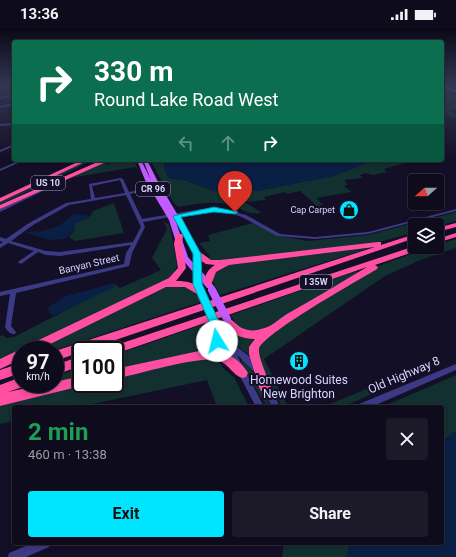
<!DOCTYPE html>
<html lang="en">
<head>
<meta charset="utf-8">
<style>
	body { margin:0; font-family:Roboto,sans-serif; background:#1c1929; color:#f1f3f6; height:100vh; display:flex; flex-direction:column; font-size:15px; white-space:nowrap }
	* { box-sizing:border-box; margin:0 }
	p { font-size:13px; color:#9b9ba3 }
	.icon { flex:none; width:22px; height:22px; fill:none; stroke:currentColor; stroke-width:2; stroke-linecap:round; stroke-linejoin:round }
	.map { position:relative; flex:1; overflow:hidden }
	.sheet { position:absolute; left:12px; top:377px; width:432px; height:140px; display:flex; flex-direction:column; background:#0e0b1c; border-radius:4px; box-shadow:0 2px 6px #0003,0 0 0 1px #2e2b3b }
	.sheet>* { flex:none }
	.top-card { position:absolute; left:12px; top:12px; width:432px; height:122px; border-radius:4px; box-shadow:0 2px 6px #0003,0 0 0 1px #2e2b3b; background:#0b6e4f; color:#fff; overflow:hidden }
	.needle { width:26px; rotate:249deg }
	.fabs { position:absolute; left:408px; top:146px; display:grid; gap:8px }
	.fabs a { display:grid; place-items:center; width:36px; height:36px; border-radius:4px; background:#0e0b1c; box-shadow:0 2px 6px #0003,0 0 0 1px #2e2b3b; font-size:20px }
	.speed { position:absolute; left:12px; top:313px; display:flex; gap:8px; font-size:20px; font-weight:700; text-align:center }
	.speed>* { display:grid; place-content:center; width:52px; height:52px; border-radius:50%; background:#0e0b1c; box-shadow:0 2px 6px #0003,0 0 0 1px #2e2b3b; line-height:1 }
	.speed small { font-size:10px; font-weight:400 }
	.speed .limit { border:2px solid #111; border-radius:6px; background:#fff; color:#111 }
	.pin { position:absolute; display:grid; place-items:center; width:34px; height:34px; color:#fff; margin:-41px -17px; border-radius:50% 50% 50% 0; rotate:-45deg; box-shadow:0 0 4px #0007 }
	.pin .icon { rotate:45deg }
	.me { position:absolute; width:44px; margin:-22px; rotate:351deg; stroke-linejoin:round; filter:drop-shadow(0 0 3px #0008) }
	.turn { display:flex; align-items:center; gap:14px; height:84px; padding:0 16px; font-size:18px }
	.turn .icon { width:52px; height:52px; stroke-width:2.5 }
	.turn b { display:block; font-size:28px; line-height:34px }
	.lanes { display:flex; align-items:center; height:38px; padding:0 16px; background:#0003; justify-content:center; gap:20px; direction:ltr }
	.lanes .off { opacity:.35 }
	.round { display:grid; place-items:center; flex:none; width:42px; height:42px; border-radius:4px; background:#1c1929 }
	.summary { display:flex; align-items:center; justify-content:space-between; height:68px; padding:0 16px }
	h1 { font-size:24px; font-weight:700; line-height:30px; color:#1e9e55 }
	.primary-button { display:flex; gap:8px; margin-top:auto; padding:8px 16px }
	.primary-button a { flex:1; height:46px; border-radius:4px; background:#00e5ff; color:#111; font-size:16px; font-weight:700; line-height:46px; text-align:center }
	.primary-button a+a { background:#1c1929; color:#f1f3f6 }
	.status { display:flex; justify-content:space-between; align-items:center; height:28px; padding:0 20px; background:#0e0b1c; direction:ltr }
	.status svg { height:11px; fill:currentColor }
	.map>svg:first-child { display:block }
</style>
</head>
<body>
<div class="status"><b>13:36</b><svg viewBox="0 0 49 12"><path d="M0 12V9h3v3zM5 12V6h3v6zM10 12V3h3v9zM15 12V0h3v12zM26 1h20v11H26zM47 4h2v5h-2z"/></svg></div>
<div class="map">
<svg width="456" height="529" viewBox="0 0 456 529">
	<rect width="100%" height="100%" fill="#130f26"/>
	<!-- green -->
	<path fill="#12302f" d="M442,59L456,64V82L449,83L456,86V90L442,88H453L442,85Z
		M89,132H93L0,177V174Z
		M109,132H112L105,135L107,136L134,132L138,142L135,139L70,150Z
		M150,132H164L168,150L187,153L215,163H256L333,148L375,132H402L405,135L384,141L387,144L373,147L366,145L360,147L363,150L344,152L348,157L344,158L352,164L316,170L323,177L317,178L300,163L287,166L285,164L264,169L266,172L244,174L261,184C253,189 240,180 232,177C214,172 196,176 178,179L173,174Z
		M114,175L124,205L75,213L69,209L74,203L75,195L89,190L93,183Z
		M456,184V193L437,198L415,197V204L380,214L226,233L210,232L209,227L199,215L210,213L208,207L253,195L280,208L308,213L368,207Z
		M163,192L169,197L171,203L177,237L174,248L0,333V308L3,307L6,310L14,309L115,257L114,255L120,260L161,242L152,230L167,201Z
		M456,211V220L418,233L385,248L264,331L288,379H282L259,333V320L268,307L375,239L431,219H437V217Z
		M370,220L220,267L211,251L215,245L229,237Z
		M356,243L359,246L260,303C246,303 237,301 231,287Z
		M184,257L197,266L201,274L55,322H32L168,258Z
		M210,294L215,308L203,323L115,344V327Z
		M236,307L255,311L251,329L238,318Z
		M204,330L219,332L223,340L234,349L249,379H217L207,352L78,379H14V393L0,396V375L81,356H115V349Z
		M241,330L253,344L271,379H267L243,340Z
		M81,339V351L10,365L35,356H55V349Z
		M456,347V404L442,413V379H382Z
		M369,360H385L343,379H323Z
		M284,515H350L347,529H282Z"/>
	<!-- water -->
	<path fill="#0a1f44" d="M164,132H375L333,148L256,163H215L187,153L168,150V146L164,141Z
		M74,186L90,188V190L75,195L74,203L65,211L50,212L24,204L43,203L59,198Z
		M114,255L115,257L112,260L55,287H51L48,280L50,278L66,268Z
		M453,404H456V529H347L350,515H442V413L447,411Z"/>
	<g fill="none" stroke-linecap="round" stroke-linejoin="round">
		<!-- minor -->
		<path fill="#3d3a85" fill-rule="evenodd" d="M0,57H2L0,60Z
			M14,66V68L0,71V69Z
			M14,75V77L0,80V78Z
			M14,95V97L0,98V96Z
			M14,116V118L0,124V122Z
			M20,132H25L0,143V141Z
			M121,150L123,151L129,164L141,162L143,163L130,166L142,191L202,181H224L246,187L280,206L315,209L368,204L456,181V183L368,206L315,211L277,208L242,189L224,183H202L143,194L145,199L132,225L129,238L16,265L11,298L16,304L15,306C11,307 7,303 5,299L10,266L0,268V264L124,236L126,225L131,217L60,228L46,227L38,224L21,236L19,235L18,234L19,233L34,223L8,215L0,220V216L3,214L0,213V209L6,211L29,195L66,175L91,171L89,156ZM120,152L125,165L95,170L92,158ZM126,167L141,199L133,214L60,224L46,223L11,213L33,197L69,177Z
			M50,157L53,158L0,184V181Z
			M228,292L230,293L231,295L235,317L250,329L255,334L260,342L259,344L256,345C252,343 242,331 237,327L264,379H256L230,329L229,319L219,309L215,301L216,299C221,297 224,305 227,309L225,295L226,293Z
			M456,336V342L371,379H358L359,376Z
			M265,353L268,354L280,379H272L261,357L262,354Z
			M33,515H50L49,519L26,529H8L9,525Z"/>
		<!-- major -->
		<path fill="#c25bff" fill-rule="evenodd" d="M137,132H141L151,152L165,176L151,152L143,132H147L157,152L199,223L202,244L214,258L213,260H207L202,254L205,266L204,268L201,269L197,266L195,255L194,245L181,230L169,192L145,152ZM176,194L193,223L194,236L188,229Z"/>
		<!-- highway -->
		<path fill="#ff4fa3" fill-rule="evenodd" d="M442,58L456,62V64L442,60Z
			M82,132H89L0,174V170Z
			M102,132L105,134L104,135L0,181V177Z
			M456,195V199L437,204V200Z
			M456,205V209L437,215V211Z
			M176,206H182L183,208L182,216L186,240L176,253C187,253 198,255 204,264L203,266H197L185,259H166L38,322H23L24,319L169,250L178,240L174,216Z
			M415,206V210L86,322H81V324L55,333V323L375,219L229,237L216,244L211,257L208,258L204,255C205,247 208,241 215,237L206,236L194,228L193,226L194,224H200L211,232H220L378,214H381V217Z
			M415,218V219H423L422,221L375,237L378,239L377,241C359,252 262,306 259,321C258,329 268,350 271,359L269,363L265,364L261,363L259,359L249,326V319L255,311C242,311 229,306 223,294L225,291C232,289 236,297 242,300C248,303 255,303 261,301C271,299 278,292 287,286C314,271 340,255 367,239L115,326V322H108L109,319L113,318Z
			M216,294L220,295C224,305 222,315 216,323C228,324 242,334 248,345L246,349L242,350C233,347 229,337 220,333C204,326 136,347 115,351V341L199,323L210,314L211,298L212,295Z
			M21,321L23,322H21V331L0,341V331Z
			M81,328V338L55,347V337Z
			M21,335V345L0,352V342Z
			M81,348V356H85L81,358L0,378V357L21,349V356H26L25,358L8,364L45,356H55V354Z"/>
		<!-- major-bridge -->
		<path stroke="#c25bff" stroke-width="8" d="M212,262L227,291
			M201,266L215,296"/>
	</g>
	<!-- sky -->
	<linearGradient id="sky" x2="0" y2="1"><stop stop-color="#0a0815"/><stop offset="0.44" stop-color="#333752"/><stop offset="1" stop-color="#333752" stop-opacity="0"/></linearGradient>
	<rect width="456" height="131" fill="url(#sky)"/>
	<!-- route -->
	<path fill="#00e5ff" stroke="#0095a6" d="M214,179L238,184L235,186L214,184L181,189L201,226L202,256L221,298L222,313L217,317L212,313L211,298L193,256V226L173,188Z"/>
	<!-- icons -->
	<defs>
		<symbol id="shop-disc" viewBox="-11 -11 22 22"><circle r="9.5" fill="#00e5ff" stroke="#130f26"/><path d="M-5-2.5h2.3a2.7 3.5 0 0 1 5.4 0H5L5.5 6h-11ZM-1.5-2.5h3a1.5 2.3 0 0 0-3 0Z" fill="#111"/></symbol>
		<symbol id="building-disc" viewBox="-11 -11 22 22"><circle r="9.5" fill="#00e5ff" stroke="#130f26"/><path d="M-4-6H4V6H1V3H-1V6H-4ZM-2.5-4.3h1.7v1.8h-1.7ZM.8-4.3h1.7v1.8H.8ZM-2.5-1h1.7V.8h-1.7ZM.8-1h1.7V.8H.8Z" fill="#111"/></symbol>
	</defs>
	<g fill-rule="evenodd">
		<use href="#shop-disc" x="338" y="171" width="22" height="22"/>
		<use href="#building-disc" x="288" y="322" width="22" height="22"/>
	</g>
	<g text-anchor="middle" dominant-baseline="central" stroke-width="4" stroke-linejoin="round" paint-order="stroke">
		<!-- shield labels -->
		<g fill="#130f26" stroke="#9e99be" stroke-width="1">
			<rect x="31" y="148" width="34" height="14" rx="3"/>
			<rect x="136" y="154" width="34" height="14" rx="3"/>
			<rect x="300" y="247" width="32" height="14" rx="3"/>
		</g>
		<g font-size="9" font-weight="bold" fill="#d9d4ff">
			<text x="48" y="155">US 10</text>
			<text x="153" y="161">CR 96</text>
			<text x="316" y="254">I 35W</text>
		</g>
		<!-- far-poi labels -->
		<g font-size="9" fill="#d9d4ff" stroke="#130f26" text-anchor="end">
			<text x="335" y="182">Cap Carpet</text>
		</g>
		<!-- street labels -->
		<g font-size="10" fill="#d9d4ff" stroke="#130f26">
			<text transform="translate(89 236) rotate(-13)">Banyan Street</text>
		</g>
		<!-- near-street labels -->
		<g font-size="12" fill="#d9d4ff" stroke="#130f26">
			<text transform="translate(404 347) rotate(-23)">Old Highway 8</text>
		</g>
		<!-- near-poi labels -->
		<g font-size="12" fill="#d9d4ff" stroke="#130f26">
			<text x="299" y="352">Homewood Suites<tspan x="299" dy="14">New Brighton</tspan></text>
		</g>
	</g>
</svg>
<div class="fabs">
<a><svg class="needle" viewBox="-14 -14 28 28"><path d="M0-13l5 13h-10z" fill="#e53935"/><path d="M0 13l5-13h-10z" fill="#9b9ba3"/></svg></a>
<a><svg class="icon" aria-label="layers" viewBox="0 0 24 24"><path d="M12 4l9 5-9 5-9-5zM3 14l9 5 9-5"/></svg></a>
</div>
<div class="speed"><div>97<small>km/h</small></div><div class="limit">100</div></div>
<div class="pin" style="left:235px;top:184px;background:#d93025"><svg class="icon" aria-label="arrive" viewBox="0 0 24 24"><path d="M6 21V4h12l-3 4 3 4H6"/></svg></div>
<svg class="me" style="left:217px;top:313px" viewBox="-20 -20 40 40"><circle r="19" fill="#fff"/><path d="M0-13L10 11 0 6-10 11z" fill="#00e5ff"/></svg>
<div class="top-card">
<div class="turn"><svg class="icon" aria-label="right" viewBox="0 0 24 24"><path d="M7 20v-9h11M14 6l5 5-5 5"/></svg><div><b>330 m</b>Round Lake Road West</div></div>
<div class="lanes"><svg class="icon off" aria-label="left" viewBox="0 0 24 24"><path d="M17 20v-9H6M10 6l-5 5 5 5"/></svg><svg class="icon off" aria-label="ahead" viewBox="0 0 24 24"><path d="M12 20V5M6 11l6-6 6 6"/></svg><svg class="icon" aria-label="right" viewBox="0 0 24 24"><path d="M7 20v-9h11M14 6l5 5-5 5"/></svg></div>
</div>
<section class="sheet">
<div class="summary"><div><h1>2 min</h1><p>460 m · 13:38</p></div><a class="round"><svg class="icon" aria-label="close" viewBox="0 0 24 24"><path d="M6 6l12 12M18 6L6 18"/></svg></a></div>
<div class="primary-button"><a>Exit</a><a>Share</a></div>
</section>
</div>
</body>
</html>
